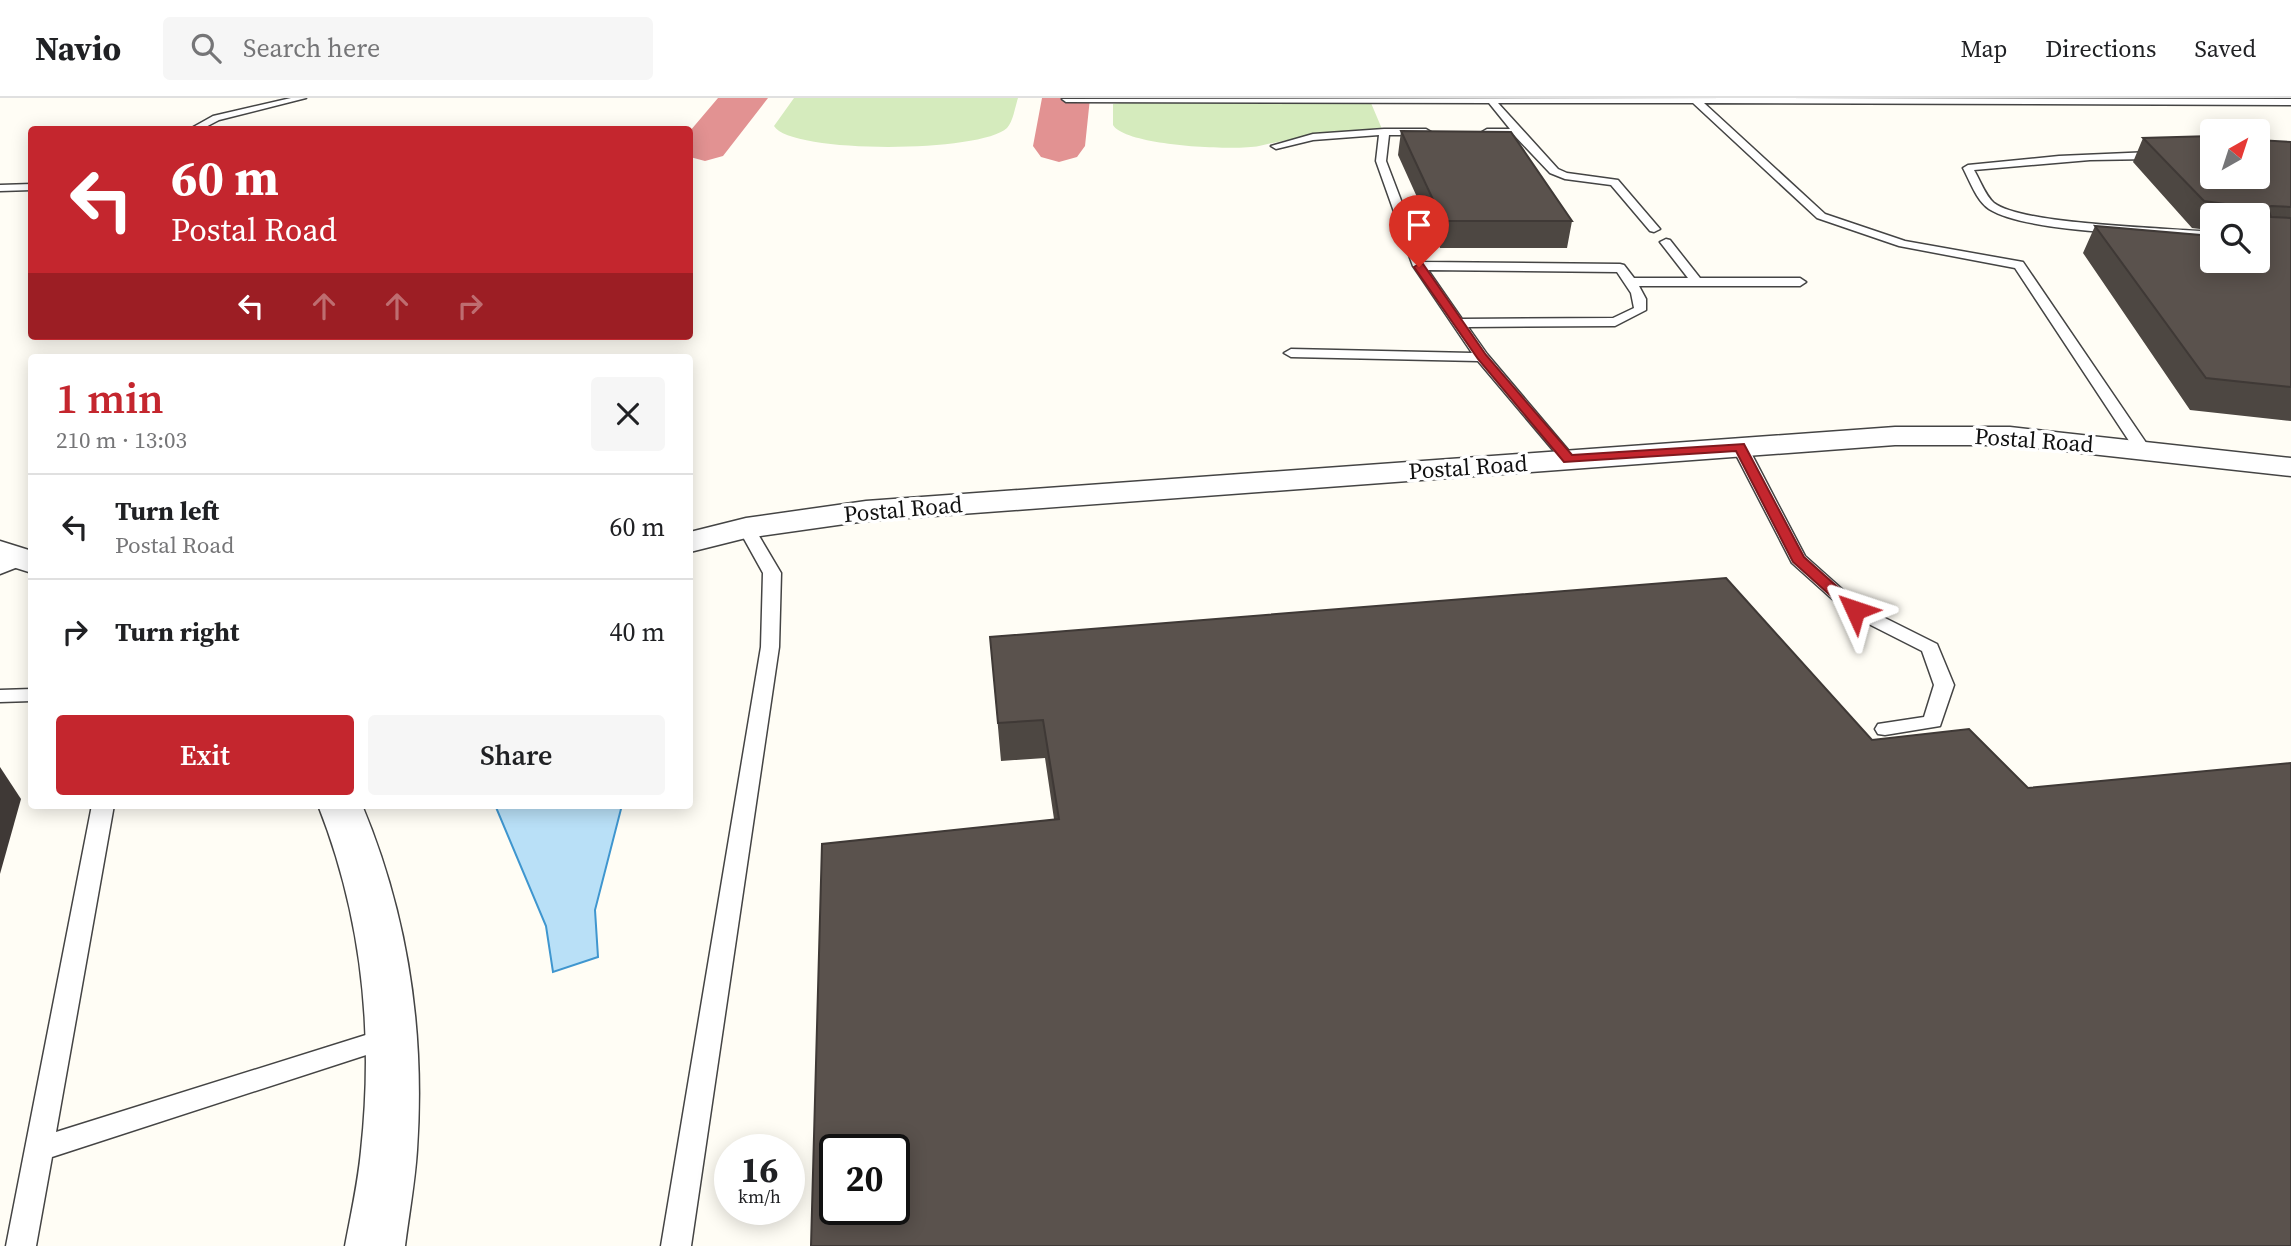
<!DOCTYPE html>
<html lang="en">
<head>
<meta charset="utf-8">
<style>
	body { margin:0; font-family:"Source Serif 4",serif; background:#f6f6f6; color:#202124; height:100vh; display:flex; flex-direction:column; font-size:26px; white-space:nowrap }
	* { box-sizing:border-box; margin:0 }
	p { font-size:23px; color:#757577 }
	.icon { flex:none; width:38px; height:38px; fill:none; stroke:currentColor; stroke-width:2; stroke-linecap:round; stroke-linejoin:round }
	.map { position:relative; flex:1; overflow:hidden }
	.sheet { position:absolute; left:28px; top:256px; width:665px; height:455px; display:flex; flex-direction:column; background:#fff; border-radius:7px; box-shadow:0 4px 18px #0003 }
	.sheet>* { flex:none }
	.guide { position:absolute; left:28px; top:28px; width:665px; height:214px; border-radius:7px; box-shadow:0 4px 18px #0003; background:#c4262e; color:#fff; overflow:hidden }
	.needle { width:46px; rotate:39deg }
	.fabs { position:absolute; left:2200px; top:21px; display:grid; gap:14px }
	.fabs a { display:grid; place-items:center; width:70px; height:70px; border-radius:7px; background:#fff; box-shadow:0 4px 18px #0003; font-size:35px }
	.speed { position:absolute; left:714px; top:1036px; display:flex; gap:14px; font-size:35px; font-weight:700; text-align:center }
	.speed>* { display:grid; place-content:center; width:91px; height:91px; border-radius:50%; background:#fff; box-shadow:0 4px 18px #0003; line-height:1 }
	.speed small { font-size:18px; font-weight:400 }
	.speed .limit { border:4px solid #111; border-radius:10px; background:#fff; color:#111 }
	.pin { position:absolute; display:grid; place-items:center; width:60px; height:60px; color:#fff; margin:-72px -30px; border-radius:50% 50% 50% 0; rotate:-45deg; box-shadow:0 0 7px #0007 }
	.pin .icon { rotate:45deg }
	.me { position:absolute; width:77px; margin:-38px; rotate:312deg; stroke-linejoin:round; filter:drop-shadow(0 0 5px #0008) }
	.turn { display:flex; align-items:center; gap:24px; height:147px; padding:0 28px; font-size:32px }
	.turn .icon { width:91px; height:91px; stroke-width:2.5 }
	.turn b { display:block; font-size:49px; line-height:60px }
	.lanes { display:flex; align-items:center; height:66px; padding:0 28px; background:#0003; justify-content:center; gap:35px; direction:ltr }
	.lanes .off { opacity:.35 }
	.round { display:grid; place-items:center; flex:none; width:74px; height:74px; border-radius:7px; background:#f6f6f6 }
	.head { display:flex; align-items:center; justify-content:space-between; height:119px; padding:0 28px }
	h1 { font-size:42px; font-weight:600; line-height:52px; color:#c4262e }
	.cta { display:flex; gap:14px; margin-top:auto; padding:14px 28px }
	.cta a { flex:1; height:80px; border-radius:7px; background:#c4262e; color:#fff; font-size:28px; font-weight:600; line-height:80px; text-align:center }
	.cta a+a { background:#f6f6f6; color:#202124 }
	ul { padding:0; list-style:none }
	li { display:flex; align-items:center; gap:21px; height:105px; padding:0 28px; border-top:2px solid #e0e0e0 }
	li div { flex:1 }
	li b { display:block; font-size:26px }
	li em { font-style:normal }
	header { display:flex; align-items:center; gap:42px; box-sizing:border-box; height:98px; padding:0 35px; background:#fff; border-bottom:2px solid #e0e0e0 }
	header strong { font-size:33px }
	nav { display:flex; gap:38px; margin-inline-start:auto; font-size:24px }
	.search { width:490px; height:63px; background:#f6f6f6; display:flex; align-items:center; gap:18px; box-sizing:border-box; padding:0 24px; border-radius:7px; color:#757577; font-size:26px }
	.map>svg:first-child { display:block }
</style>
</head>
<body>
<header>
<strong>Navio</strong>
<div class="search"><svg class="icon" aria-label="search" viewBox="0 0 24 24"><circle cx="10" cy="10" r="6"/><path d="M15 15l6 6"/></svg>Search here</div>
<nav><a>Map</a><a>Directions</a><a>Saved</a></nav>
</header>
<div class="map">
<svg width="2291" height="1148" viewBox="0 0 2291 1148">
	<rect width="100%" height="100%" fill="#fffdf5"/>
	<!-- green -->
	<path fill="#d5ebbd" d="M794,0H1018C1015,9 1013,24 1007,30C981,55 790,56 774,28Z
		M1294,2L1371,5L1382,31C1340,35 1300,38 1259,48C1235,53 1125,48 1113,27V6L1120,5Z"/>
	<!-- water -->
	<path fill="#b9e0f7" stroke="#3f96cf" stroke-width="2" d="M495,707H622L595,812L598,859L553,874L546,828Z"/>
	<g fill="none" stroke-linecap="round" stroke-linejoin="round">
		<!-- taxiway -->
		<path fill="#e29292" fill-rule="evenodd" d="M718,0H768L723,58L705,63L690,59V33Z
			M1042,0H1090L1085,48L1077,59L1059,64L1041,59L1033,48Z"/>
		<defs>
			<path id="service" d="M291,0H306L219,22L200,32H188L213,18Z
				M1748,0L2291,1V7L1704,5L1825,116L1905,143L2023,164L2151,352L2143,357L2135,352L2015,170L1899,148L1817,120L1693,5H1498L1558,71L1567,75L1618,82L1660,131L1654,134L1650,133L1611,87L1565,81L1550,75L1514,37L1484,36L1482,34L1487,31H1510L1489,5L1066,4L1062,1Z
				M1384,31H1426L1431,34L1426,37H1389L1386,63L1415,139L1409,142L1403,139L1376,63L1379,37L1313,42L1276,51L1271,48L1313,36Z
				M2151,54H2212V60L2090,62L1974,72C1980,82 1985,97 1994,105C2023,127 2169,130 2212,134V140C2161,136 2029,136 1989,111C1976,102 1970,83 1963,70L1968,67L2059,58Z
				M32,86V92L0,93V87Z
				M1666,141L1670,142L1700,180H1800L1806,184L1800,188H1639L1646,201V212L1615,228L1468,229L1487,256L1574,359L1577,362L1574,365H1564L1478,263L1291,259L1284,255L1291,251L1472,255L1413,168L1406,149L1408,147H1416L1424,164L1620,166L1624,167L1634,180H1688L1660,144ZM1428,172L1617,174L1631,195L1634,210L1613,220L1462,221Z
				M1740,344L1748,349L1805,458L1861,508L1937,546L1954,587L1940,628L1885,637L1878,636L1875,631L1878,626L1924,619L1934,587L1922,553L1849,516L1792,465L1732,349Z
				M746,425L752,426L781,475L779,549L691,1148H661L761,549L763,475L738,430Z
				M22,456L31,461L28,465L0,476V465Z
				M32,591V603L0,604V592Z
				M92,707H114L56,1034L388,930L397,933L401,940L397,947L52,1059L36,1148H6Z"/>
			<path id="minor" d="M1895,329H2010L2291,360V378L2010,347H1895L866,423L746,440L690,454V434L746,420L866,403Z"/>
			<path id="tertiary" d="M0,443L32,453V475L0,465Z
				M318,707H362C408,817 425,933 417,1052C415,1084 409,1116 405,1148H345C351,1116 358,1085 361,1053C374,935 362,818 318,707Z"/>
		</defs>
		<!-- service casing -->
		<use href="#service" stroke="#444" stroke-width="3"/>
		<!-- minor casing -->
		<use href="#minor" stroke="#444" stroke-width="3"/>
		<!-- tertiary casing -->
		<use href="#tertiary" stroke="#444" stroke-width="3"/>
		<!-- service -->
		<use href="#service" fill="#fff" fill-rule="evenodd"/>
		<!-- minor -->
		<use href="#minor" fill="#fff" fill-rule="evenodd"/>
		<!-- tertiary -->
		<use href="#tertiary" fill="#fff" fill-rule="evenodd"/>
	</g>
	<!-- wall -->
	<path fill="#4d4742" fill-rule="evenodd" d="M1401,33L1572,123L1567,150H1440L1398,57Z
		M2143,40L2291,44V323L2190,312L2083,155L2095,128L2205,137L2208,132L2192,130L2133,64ZM2212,117H2258V163H2212Z
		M990,539L2291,1148L1054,721L1045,660L1001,663Z"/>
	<!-- shaded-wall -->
	<path fill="#3f3936" d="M0,669L21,701L0,776Z"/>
	<!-- building -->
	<path fill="#5a524d" stroke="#3f3936" stroke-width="2" fill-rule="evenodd" d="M1401,33L1511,34L1572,123H1443Z
		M2212,38V79H2258V42L2291,44V109L2271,108L2268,110L2271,119L2291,120V289L2206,280L2095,128L2212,138V163H2258V117H2217L2215,115H2226V106L2204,103L2143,40Z
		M1726,480L1872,642L1969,631L2028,690L2291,665V1148H811L822,746L1059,721L1043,622L998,625L990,539ZM835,1052H894V1111H835Z"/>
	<!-- route -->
	<path fill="#c4262e" stroke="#7f191e" stroke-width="2" d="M1419,166H1423L1486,257L1572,357L1744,346L1804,459L1860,509L1862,512L1860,515H1850L1793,464L1736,353L1564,364L1478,261L1414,169Z"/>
	<g text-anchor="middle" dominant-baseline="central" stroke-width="7" stroke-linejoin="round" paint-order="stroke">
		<!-- street labels -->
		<g font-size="23" fill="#111" stroke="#fff">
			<text transform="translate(2034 342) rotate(4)">Postal Road</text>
			<text transform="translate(1468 369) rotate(-4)">Postal Road</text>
			<text transform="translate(903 411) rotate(-5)">Postal Road</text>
		</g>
	</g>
</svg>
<div class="fabs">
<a><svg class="needle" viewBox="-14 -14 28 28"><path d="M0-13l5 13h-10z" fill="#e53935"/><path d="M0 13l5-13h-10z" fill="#757577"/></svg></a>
<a><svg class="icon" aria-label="search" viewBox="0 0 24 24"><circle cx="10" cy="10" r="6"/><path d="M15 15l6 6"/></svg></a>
</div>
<div class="speed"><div>16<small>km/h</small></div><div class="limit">20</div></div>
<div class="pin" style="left:1419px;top:169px;background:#d93025"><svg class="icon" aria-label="arrive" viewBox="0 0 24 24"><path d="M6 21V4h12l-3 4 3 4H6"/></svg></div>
<svg class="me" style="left:1855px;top:512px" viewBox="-20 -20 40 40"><path d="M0-17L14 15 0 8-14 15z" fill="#c4262e" stroke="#fff" stroke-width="4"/></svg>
<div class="guide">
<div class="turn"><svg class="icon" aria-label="left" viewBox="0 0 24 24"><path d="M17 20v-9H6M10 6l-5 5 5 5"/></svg><div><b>60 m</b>Postal Road</div></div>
<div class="lanes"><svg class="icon" aria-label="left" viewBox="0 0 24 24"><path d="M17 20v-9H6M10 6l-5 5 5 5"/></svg><svg class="icon off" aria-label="ahead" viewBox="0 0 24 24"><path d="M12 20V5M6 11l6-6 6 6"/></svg><svg class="icon off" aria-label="ahead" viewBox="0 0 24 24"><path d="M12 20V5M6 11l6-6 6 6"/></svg><svg class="icon off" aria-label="right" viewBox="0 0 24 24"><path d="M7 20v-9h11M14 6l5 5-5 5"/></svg></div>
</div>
<section class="sheet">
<div class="head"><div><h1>1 min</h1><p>210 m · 13:03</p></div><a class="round"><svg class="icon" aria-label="close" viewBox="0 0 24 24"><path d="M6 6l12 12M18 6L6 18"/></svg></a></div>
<ul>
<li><svg class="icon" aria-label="left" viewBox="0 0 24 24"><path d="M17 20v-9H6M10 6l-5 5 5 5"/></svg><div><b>Turn left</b><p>Postal Road</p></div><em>60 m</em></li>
<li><svg class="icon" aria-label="right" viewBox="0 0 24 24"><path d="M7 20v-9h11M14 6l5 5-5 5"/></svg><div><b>Turn right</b></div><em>40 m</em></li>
</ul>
<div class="cta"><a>Exit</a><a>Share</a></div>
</section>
</div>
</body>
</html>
